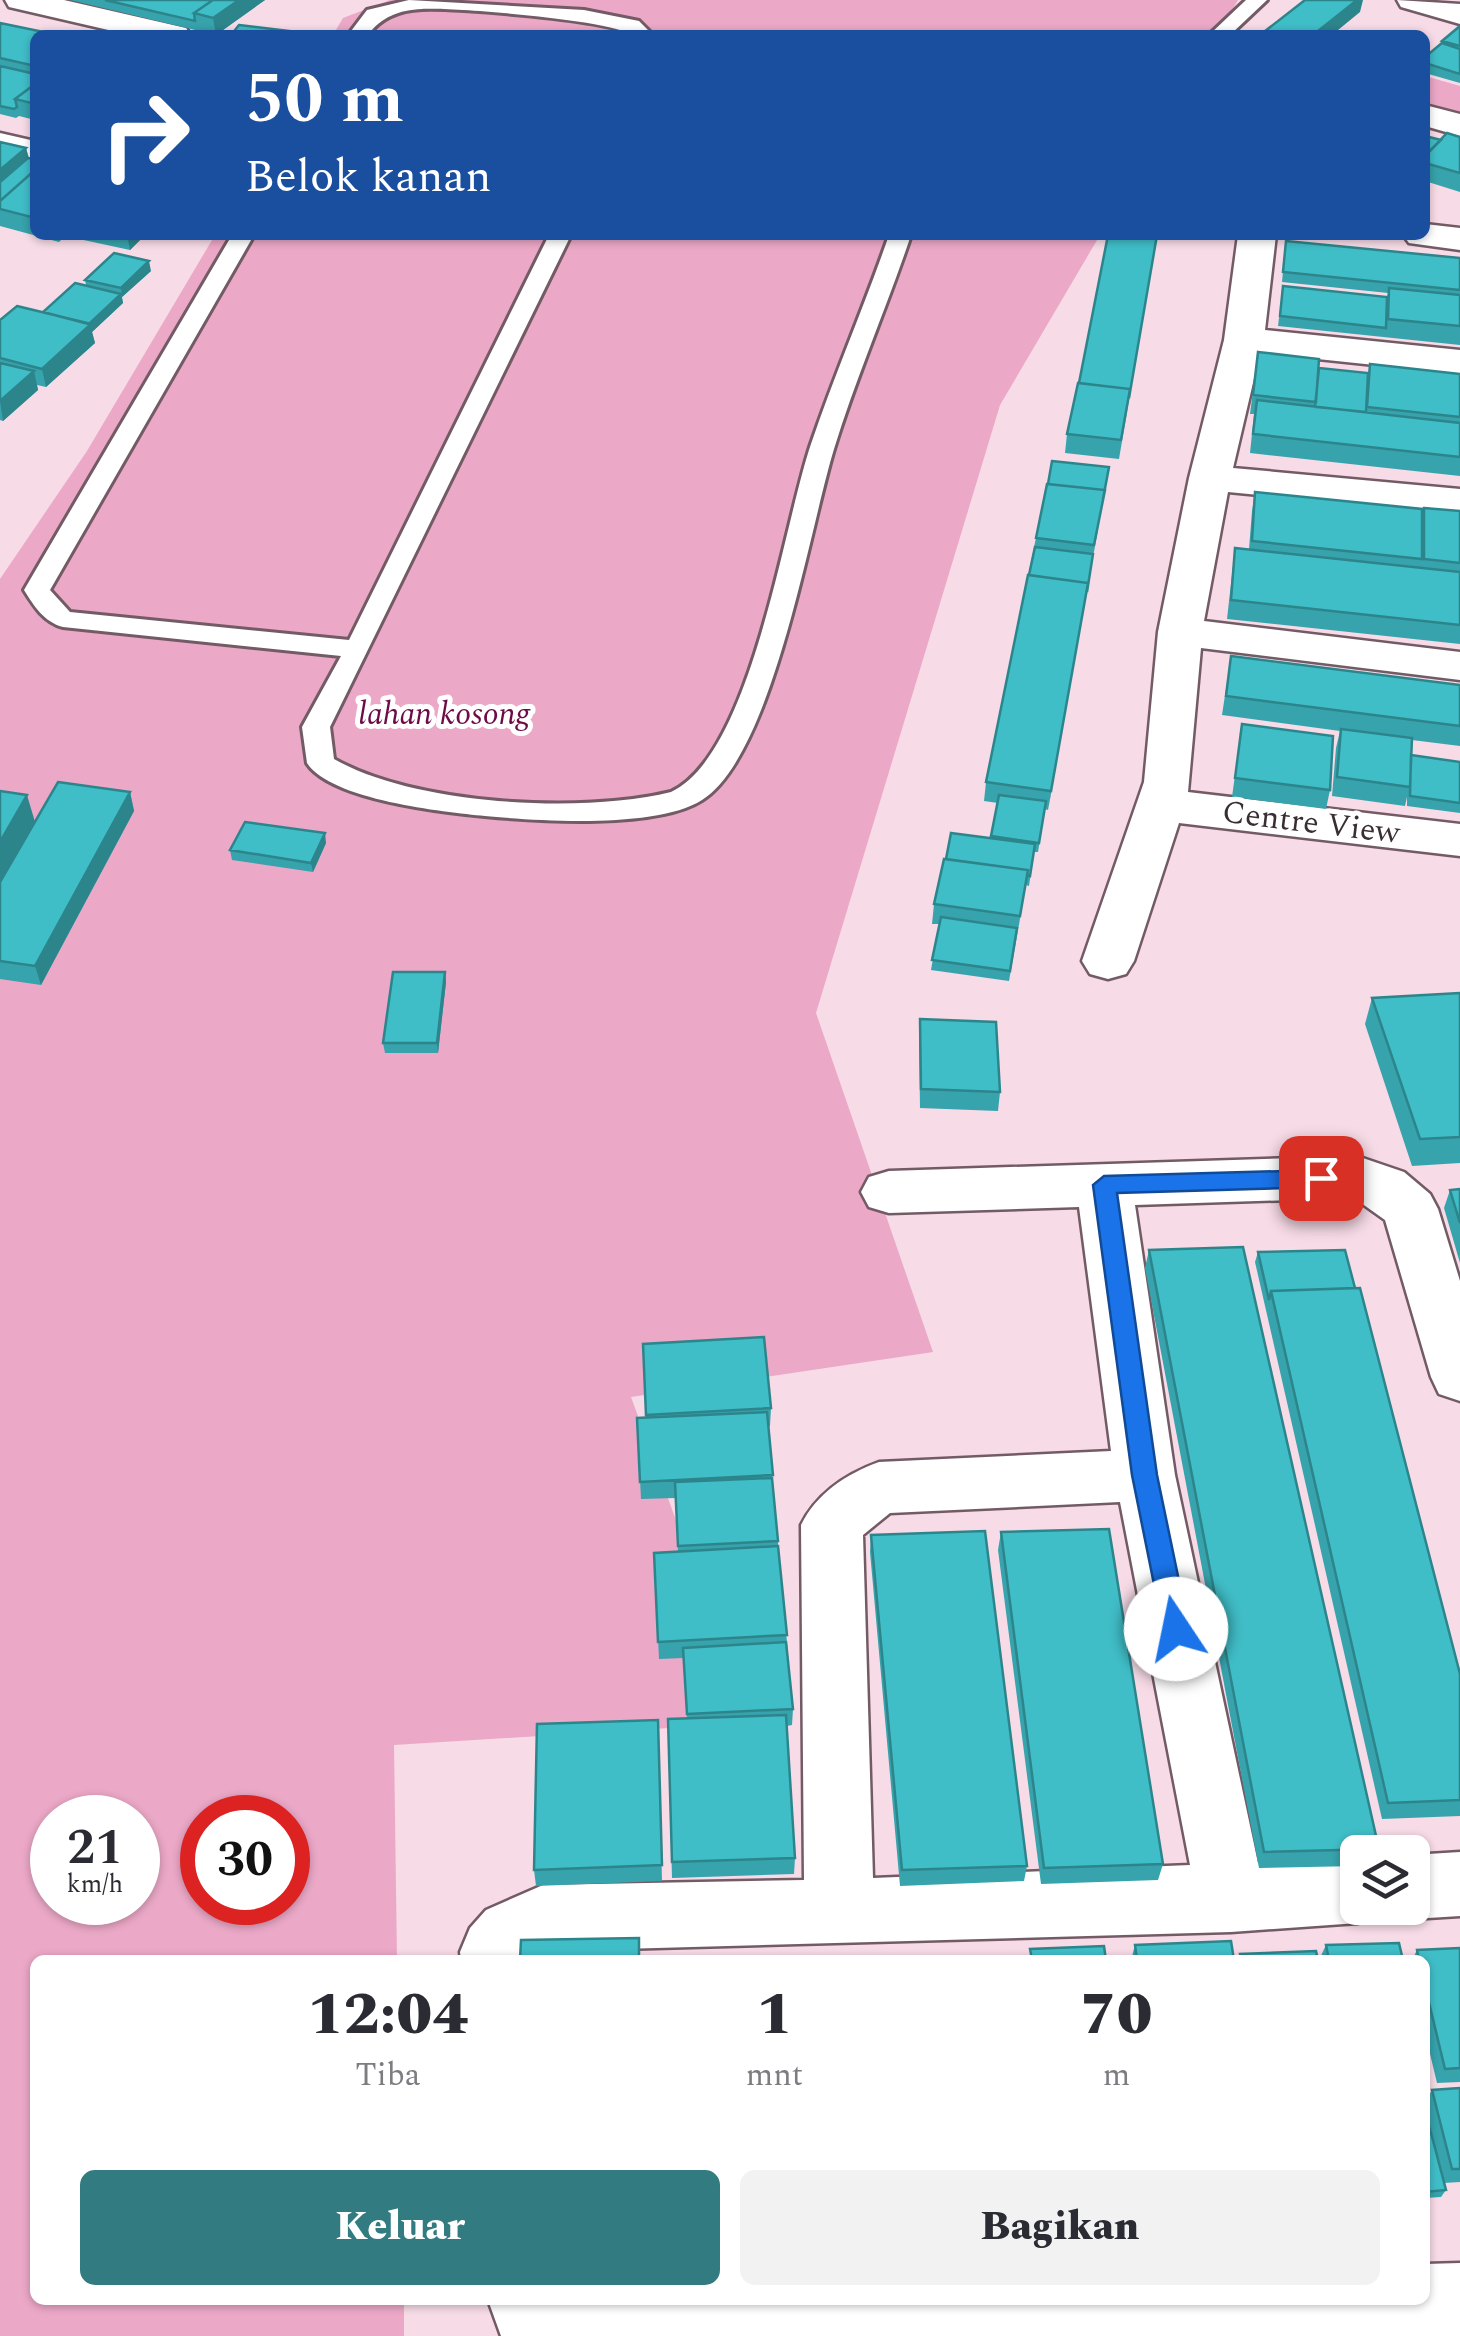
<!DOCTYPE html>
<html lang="id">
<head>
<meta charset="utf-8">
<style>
	body { margin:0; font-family:Spectral,serif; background:#f2f2f3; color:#2b2b33; height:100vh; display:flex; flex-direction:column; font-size:38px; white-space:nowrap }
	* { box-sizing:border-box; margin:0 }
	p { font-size:32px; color:#7c7c81 }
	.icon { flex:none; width:55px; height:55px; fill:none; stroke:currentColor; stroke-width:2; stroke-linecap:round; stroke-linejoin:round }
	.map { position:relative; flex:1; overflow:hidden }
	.side { position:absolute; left:30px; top:1955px; width:1400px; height:350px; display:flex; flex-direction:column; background:#fff; border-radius:15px; box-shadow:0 2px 8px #0004 }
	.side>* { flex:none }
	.top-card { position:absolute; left:30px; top:30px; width:1400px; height:210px; border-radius:15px; box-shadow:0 2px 8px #0004; background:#1a4fa0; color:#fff; overflow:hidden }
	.buttons { position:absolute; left:1340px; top:1835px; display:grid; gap:20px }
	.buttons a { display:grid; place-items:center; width:90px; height:90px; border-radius:15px; background:#fff; box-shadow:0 2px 8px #0004; font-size:50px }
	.speed { position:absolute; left:30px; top:1795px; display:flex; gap:20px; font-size:50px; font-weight:700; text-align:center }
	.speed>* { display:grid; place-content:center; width:130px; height:130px; border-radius:50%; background:#fff; box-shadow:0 2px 8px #0004; line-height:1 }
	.speed small { font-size:25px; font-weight:400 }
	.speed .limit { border:15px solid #d22; background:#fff; color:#111 }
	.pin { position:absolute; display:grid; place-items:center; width:85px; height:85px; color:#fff; margin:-42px; border-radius:20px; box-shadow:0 5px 15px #0006 }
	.me { position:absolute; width:110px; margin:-55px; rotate:349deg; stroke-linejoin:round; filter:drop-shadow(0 0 8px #0008) }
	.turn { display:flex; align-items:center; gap:35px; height:210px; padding:0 50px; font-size:45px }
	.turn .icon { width:130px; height:130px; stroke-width:2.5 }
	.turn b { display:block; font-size:70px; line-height:85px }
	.eta { display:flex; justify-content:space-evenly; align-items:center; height:170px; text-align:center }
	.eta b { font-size:60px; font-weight:800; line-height:70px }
	.primary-button { display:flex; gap:20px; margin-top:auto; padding:20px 50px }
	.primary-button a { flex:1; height:115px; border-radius:15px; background:#327b81; color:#fff; font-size:40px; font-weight:800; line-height:115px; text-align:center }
	.primary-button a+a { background:#f2f2f3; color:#2b2b33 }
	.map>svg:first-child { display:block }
</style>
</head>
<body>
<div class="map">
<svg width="1460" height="2336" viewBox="0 0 1460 2336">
	<rect width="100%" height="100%" fill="#f7dbe7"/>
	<!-- green -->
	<path fill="#eba8c7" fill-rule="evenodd" d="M390,0H1238L1217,35H333L343,18Z
		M1425,76L1460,86V118L1425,107Z
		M215,235H1100L1000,405L816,1013L933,1352L631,1397L750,1723L394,1745L397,1960H35V2300H404V2336H0V579L87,451ZM52,1818H138V1902H52ZM202,1818H288V1902H202Z"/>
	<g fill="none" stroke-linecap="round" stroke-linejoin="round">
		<defs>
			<path id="service" d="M409,0L584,10L639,21L653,35H631C615,20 450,7 422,9C399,10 381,17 368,35H348L367,10Z
				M1246,0H1267L1230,35H1209Z
				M232,235H254L50,590L70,612L349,640L549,235H571L330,727L334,759C414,805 582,814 671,792C752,754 783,526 811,444C835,373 865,305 889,235H911C887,307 856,377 834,449C809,531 773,755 702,800C657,829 539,821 485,816C444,812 331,800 307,763L302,727L341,656L63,627C44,622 34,606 24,590Z"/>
			<path id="minor" d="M5,0H64L186,28L191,35H130L9,7Z
				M1397,0L1460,4V24L1401,7Z
				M1425,105L1460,114V136L1425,126Z
				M0,133L35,141V163L0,155Z
				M1425,224L1460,228V250L1409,243L1403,235H1425Z
				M1238,235H1276L1265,330L1460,350V374L1260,353L1233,468L1460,489V515L1228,492L1204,621L1460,652V680L1201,648L1188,792L1460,824V856L1179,823L1134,961L1126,974L1108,979L1090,974L1082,961L1144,782L1158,632L1189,478L1224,340Z
				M1357,1156L1404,1172L1430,1194L1438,1209L1460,1281V1401L1439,1394L1431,1377L1385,1220L1354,1198L1135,1205L1175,1475L1258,1863L1358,1859V1908H1385L1382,1914L1358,1923L1231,1932L549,1951L533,1960H461L460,1952L470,1928L486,1910L543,1885L804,1880L801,1525C817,1493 846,1474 879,1462L1111,1451L1079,1207L889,1213L869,1207L861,1192L869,1177L889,1171ZM1120,1502L1190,1865L873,1878L863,1535L890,1513Z
				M1460,1852V1916L1412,1919L1388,1910L1412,1908V1855Z
				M1460,2263V2336H501L488,2300H1425V2264Z"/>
		</defs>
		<!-- service casing -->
		<use href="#service" stroke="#735b66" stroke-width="6"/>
		<!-- minor casing -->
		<use href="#minor" stroke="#735b66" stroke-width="5"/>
		<!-- service -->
		<use href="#service" fill="#fff" fill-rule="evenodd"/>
		<!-- minor -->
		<use href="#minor" fill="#fff" fill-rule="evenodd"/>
	</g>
	<!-- wall -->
	<path fill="#37a3ac" d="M70,0H265L216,35Z
		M0,23L35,35V120L19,116L16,118L0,114Z
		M1460,26V83L1425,73V57Z
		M1425,136L1441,140L1460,137V192L1425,181Z
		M0,142L26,148L29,158L35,159V235H145L130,250L65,236L59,242L0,226Z
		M1157,235L1119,459L1065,453L1067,434Z
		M1285,250L1460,258V345L1278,326L1283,286L1387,297L1388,293L1282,282Z
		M151,271L122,297L123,303L92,332L95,343L46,387L37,385L38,390L3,421L0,420V320L43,312L86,285L85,280Z
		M1258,352L1319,368L1368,373L1370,364L1460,374V476L1250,453L1254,414H1250Z
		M1109,467L1048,810L1045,809L1038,852H1034L1029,886L1026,885L1009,981L931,970L939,924H932L934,904L991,838L998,803L984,801L986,782L1047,484Z
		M1255,492L1422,518L1424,508L1460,511V644L1227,619L1235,548L1249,549L1252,511Z
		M1231,656L1460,685V746L1412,740L1411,755L1460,762V813L1407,806V797L1405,806L1332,796L1336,748L1340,731L1222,715Z
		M1242,724L1330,790L1326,809L1232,797Z
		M0,791L35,822L130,792L134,811L41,985L0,979Z
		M326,843L313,872L232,860L230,850Z
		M445,972L446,982L438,1053H385L383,1043Z
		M1460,993V1163L1412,1166L1365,1024L1372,998Z
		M920,1019L1000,1092L998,1111L920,1108L919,1038Z
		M1460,1189V1263L1444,1208L1450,1190Z
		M1149,1250L1379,1849L1377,1852H1358V1866L1259,1868L1145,1268Z
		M1258,1252L1460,1674V1816L1382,1819L1255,1262Z
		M643,1344L771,1408L770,1426L769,1427L773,1488L793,1709L792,1725L787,1726L795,1858L794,1874L672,1878L668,1719L687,1718L683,1658L659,1659L654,1553L678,1552L676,1498L641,1499L637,1418L646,1417Z
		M1001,1532L1163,1864L1158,1880L1041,1884L998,1550Z
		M871,1535L1027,1866L1024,1881L900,1886L870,1552Z
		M658,1720L662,1881L536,1886L534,1870Z
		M1135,1945L1234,1960H1131Z
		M1326,1945L1403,1960H1319Z
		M1460,1948V2082L1437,2083L1425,2033V1960H1412L1417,1950Z
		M1460,2088V2182L1444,2183L1446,2190L1441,2197L1425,2198V2110L1440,2170L1425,2103L1432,2090Z"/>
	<!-- shaded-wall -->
	<path fill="#2d858c" d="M225,0H265L216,35L213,18Z
		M1357,0H1363L1360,12L1332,35H1313Z
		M26,148L30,165L0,191V170Z
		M127,235H145L130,250Z
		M149,261L151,271L122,297L121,288Z
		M121,294L123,303L92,332L95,343L46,387L42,369Z
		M34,371L38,390L3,421L0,401Z
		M1109,467L1048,810L1051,791Z
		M130,792L134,811L41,985L35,966Z
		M27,795L35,822L0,883V842Z
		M325,833L326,843L313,872L311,863Z
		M445,972L446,982L438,1053L437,1043Z"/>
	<!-- building -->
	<path fill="#40bec8" stroke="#2d858c" stroke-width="2.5" d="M105,0H213L194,13L195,21Z
		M213,0H239L213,18L194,13Z
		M1305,0H1357L1313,35H1260Z
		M0,23L58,35H35V66L0,58Z
		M239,25L305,33L303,35H231Z
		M1460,26V46L1442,41Z
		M1442,43L1460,49V74L1425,63V57Z
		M0,66L35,74V84L15,99L17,107L14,109L0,106Z
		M35,84V104L15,99Z
		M1447,133L1460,137V173L1425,163V156Z
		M1425,136L1441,140L1425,156Z
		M0,142L26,148L0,170Z
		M28,158L35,159V170L0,201V182Z
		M35,170V218L0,209V201Z
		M1108,235H1157L1129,398L1130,389L1079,383Z
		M1286,241L1460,258V290L1283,272Z
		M114,253L149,261L121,288L85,280Z
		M75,283L121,294L89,324L43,312Z
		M1283,286L1387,297L1386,328L1280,316Z
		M1389,288L1460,295V326L1388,319Z
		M17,306L91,324L42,369L0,358V320Z
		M1258,352L1319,359L1316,402L1253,395Z
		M0,363L34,371L0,401Z
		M1370,364L1460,374V417L1367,407Z
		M1319,368L1368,373L1366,412L1315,407Z
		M1078,383L1130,389L1121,440L1067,434Z
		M1257,400L1460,423V457L1253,434Z
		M1052,461L1109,467L1103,499L1105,490L1048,484Z
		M1047,484L1105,490L1094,545L1036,538Z
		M1255,492L1422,509V559L1252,541Z
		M1424,508L1460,511V563L1424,559Z
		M1035,547L1093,554L1087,592L1088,583L1029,575Z
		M1235,548L1460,572V625L1231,600Z
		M1028,575L1088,583L1051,791L986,782Z
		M1231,656L1460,685V726L1226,696Z
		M1242,724L1333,736L1330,790L1235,778Z
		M1341,729L1412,738L1410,787L1337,777Z
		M1411,755L1460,762V803L1410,796Z
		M58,782L130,792L35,966L0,961V882Z
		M0,791L27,795L0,842Z
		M999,795L1046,801L1039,843L991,836Z
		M245,822L325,833L311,863L230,850Z
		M951,833L1035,844L1030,876L1027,875L1028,870L946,859Z
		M944,859L1028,870L1020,916L934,904Z
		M941,917L1017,928L1010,971L932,960Z
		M393,972H445L437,1043H383Z
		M1460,993V1137L1420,1139L1372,998Z
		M920,1019L996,1022L1000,1092L921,1089Z
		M1460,1189V1223L1450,1190Z
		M1243,1247L1379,1849L1264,1852L1149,1250Z
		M1345,1250L1355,1288L1271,1291L1269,1300L1258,1252Z
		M1360,1288L1460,1674V1800L1388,1803L1271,1291Z
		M764,1337L771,1408L646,1415L643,1344Z
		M767,1412L773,1475L640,1482L637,1418Z
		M772,1478L778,1541L678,1546L675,1482Z
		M1109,1529L1163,1864L1044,1868L1001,1532Z
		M985,1531L1027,1866L902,1870L871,1535Z
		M778,1546L787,1635L658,1642L654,1553Z
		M786,1642L793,1709L687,1714L683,1648Z
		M786,1715L795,1858L672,1862L668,1719Z
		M658,1720L662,1865L534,1870L537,1724Z
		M639,1938V1960H520L521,1940Z
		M1231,1941L1234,1960H1137L1135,1945Z
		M1399,1943L1403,1960H1329L1326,1945Z
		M1104,1946L1106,1960H1032L1030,1949Z
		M1460,1948V2068L1445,2069L1425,1986V1960H1419L1417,1950Z
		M1316,1951L1318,1960H1241L1240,1954Z
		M1460,2088V2169H1452L1432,2090Z
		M1425,2110L1446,2190L1425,2192Z"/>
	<!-- route -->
	<path fill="#1a73e8" stroke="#114b97" stroke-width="2.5" d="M1321,1170L1332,1178L1321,1187L1117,1193L1157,1475L1189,1629L1185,1637L1176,1641L1167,1637L1163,1629L1132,1475L1093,1185L1104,1176Z"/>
	<g text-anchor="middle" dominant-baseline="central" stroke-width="10" stroke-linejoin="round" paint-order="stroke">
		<!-- park labels -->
		<g font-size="32" font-style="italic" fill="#6c0b46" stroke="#fff">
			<text x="444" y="714">lahan kosong</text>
		</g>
		<!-- street labels -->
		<g font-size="32" fill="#392e33" stroke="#fff">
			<text transform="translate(1311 823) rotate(7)">Centre View</text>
		</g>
	</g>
</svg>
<div class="buttons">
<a><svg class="icon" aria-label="layers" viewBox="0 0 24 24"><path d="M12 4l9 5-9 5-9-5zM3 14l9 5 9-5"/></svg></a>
</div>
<div class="speed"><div>21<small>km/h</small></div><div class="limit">30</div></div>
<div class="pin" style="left:1321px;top:1178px;background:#d93025"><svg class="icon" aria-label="arrive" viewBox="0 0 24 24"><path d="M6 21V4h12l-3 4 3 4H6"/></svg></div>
<svg class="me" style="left:1176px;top:1629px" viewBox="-20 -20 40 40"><circle r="19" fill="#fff"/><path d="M0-13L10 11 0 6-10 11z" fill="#1a73e8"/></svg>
<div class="top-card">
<div class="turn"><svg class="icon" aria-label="right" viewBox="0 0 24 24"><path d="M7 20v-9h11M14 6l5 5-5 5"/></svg><div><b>50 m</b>Belok kanan</div></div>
</div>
<section class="side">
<div class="eta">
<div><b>12:04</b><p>Tiba</p></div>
<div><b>1</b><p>mnt</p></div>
<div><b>70</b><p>m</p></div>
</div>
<div class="primary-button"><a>Keluar</a><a>Bagikan</a></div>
</section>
</div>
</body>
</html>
